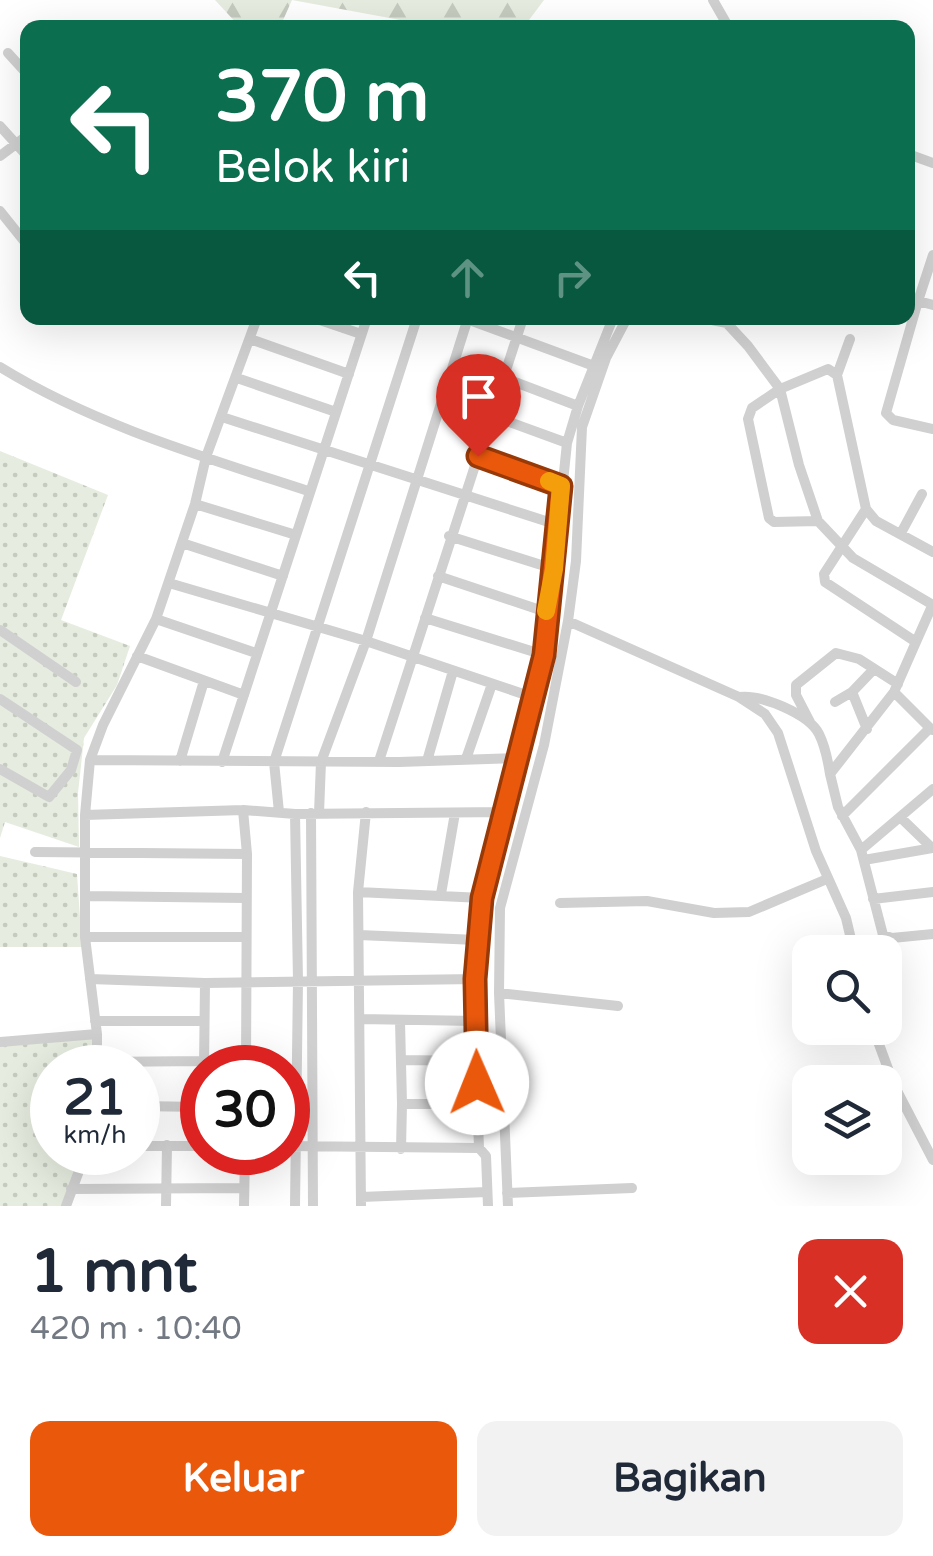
<!DOCTYPE html>
<html lang="id">
<head>
<meta charset="utf-8">
<style>
	body { margin:0; font-family:"Varela Round",sans-serif; background:#f2f2f3; color:#1f2937; height:100vh; display:flex; flex-direction:column; font-size:38px; white-space:nowrap }
	* { box-sizing:border-box; margin:0 }
	p { font-size:32px; color:#747a83 }
	.icon { flex:none; width:55px; height:55px; fill:none; stroke:currentColor; stroke-width:2; stroke-linecap:round; stroke-linejoin:round }
	.map { position:relative; height:1206px; overflow:hidden }
	.details { display:flex; flex-direction:column; background:#fff; flex:1 }
	.details>* { flex:none }
	.hud { position:absolute; left:20px; top:20px; width:895px; height:305px; border-radius:20px; box-shadow:0 10px 40px #0002; background:#0b6e4f; color:#fff; overflow:hidden }
	.controls { position:absolute; left:792px; top:935px; display:grid; gap:20px }
	.controls a { display:grid; place-items:center; width:110px; height:110px; border-radius:20px; background:#fff; box-shadow:0 10px 40px #0002; font-size:50px }
	.speed { position:absolute; left:30px; top:1045px; display:flex; gap:20px; font-size:50px; font-weight:700; text-align:center }
	.speed>* { display:grid; place-content:center; width:130px; height:130px; border-radius:50%; background:#fff; box-shadow:0 10px 40px #0002; line-height:1 }
	.speed small { font-size:25px; font-weight:400 }
	.speed .limit { border:15px solid #d22; background:#fff; color:#111 }
	.pin { position:absolute; display:grid; place-items:center; width:85px; height:85px; color:#fff; margin:-102px -42px; border-radius:50% 50% 50% 0; rotate:-45deg; box-shadow:0 0 10px #0007 }
	.pin .icon { rotate:45deg }
	.me { position:absolute; width:110px; margin:-55px; rotate:359deg; stroke-linejoin:round; filter:drop-shadow(0 0 8px #0008) }
	.turn { display:flex; align-items:center; gap:35px; height:210px; padding:0 30px; font-size:45px }
	.turn .icon { width:130px; height:130px; stroke-width:2.5 }
	.turn b { display:block; font-size:70px; line-height:85px }
	.lanes { display:flex; align-items:center; height:95px; padding:0 30px; background:#0003; justify-content:center; gap:50px; direction:ltr }
	.lanes .off { opacity:.35 }
	.round { display:grid; place-items:center; flex:none; width:105px; height:105px; border-radius:20px; background:#f2f2f3 }
	.headline { display:flex; align-items:center; justify-content:space-between; height:170px; padding:0 30px }
	h1 { font-size:60px; font-weight:700; line-height:75px }
	.action { display:flex; gap:20px; margin-top:auto; padding:20px 30px }
	.action a { flex:1; height:115px; border-radius:20px; background:#ea580c; color:#fff; font-size:40px; font-weight:700; line-height:115px; text-align:center }
	.action a+a { background:#f2f2f3; color:#1f2937 }
	.map>svg:first-child { display:block }
</style>
</head>
<body>
<div class="map">
<svg width="933" height="1206" viewBox="0 0 933 1206">
	<defs>
		<pattern id="grass-dots" width="8" height="8" patternUnits="userSpaceOnUse" patternTransform="scale(2.5)"><rect width="8" height="8" fill="#e6ecdf"/><path d="M2 2h.1M6 6h.1" fill="none" stroke="#c6cbc0" stroke-width="1.8" stroke-linecap="round"/></pattern>
		<pattern id="forest-firs" width="22" height="20" patternUnits="userSpaceOnUse" patternTransform="scale(2.5)"><rect width="22" height="20" fill="#e6ecdf"/><path d="M5 1l3.5 6h-7zM16 11l3.5 6h-7z" fill="#c6cbc0"/></pattern>
	</defs>
	<rect width="100%" height="100%" fill="#fff"/>
	<!-- grass -->
	<path fill="url(#grass-dots)" d="M0,451L108,495L61,620L130,646L117,685L84,738L78,793L79,847L5,822L0,838Z
		M0,856L77,874L82,947H0Z
		M94,1036V1067L52,1068V1152L86,1153L68,1206H0V1044Z"/>
	<!-- forest -->
	<path fill="url(#forest-firs)" d="M215,0H544L523,28L422,27V24L292,0L280,27H240Z"/>
	<g fill="none" stroke-linecap="round" stroke-linejoin="round">
		<!-- minor -->
		<path stroke="#d0d0d0" stroke-width="10" d="M713,0L729,28
			M589,28L590,27
			M8,53L28,75
			M0,126L28,157
			M908,154L933,163
			M0,156L28,135
			M0,211L28,246
			M918,301L933,255
			M933,305L918,301L886,413L893,420L933,429
			M314,318L361,334
			M464,318L594,366
			M702,318L727,323
			M722,318L748,346L780,389L799,465L818,521L853,558L933,605
			M250,339L349,374
			M0,367C94,425 204,457 308,491
			M837,375L850,339
			M502,377L578,406
			M237,378L336,412
			M490,415L567,443
			M222,417L558,525
			M478,456L561,486
			M195,504L296,535
			M866,509L876,521L933,552
			M818,521L774,522L769,518L748,419L752,408L780,389L828,369L837,375L866,509L824,574L825,582L916,642L932,606
			M901,533L922,494
			M449,536L554,569
			M182,543L283,576
			M438,576L546,612
			M169,583L366,641L535,698
			M425,618L544,655
			M156,619L256,653
			M568,621L739,697C761,694 809,714 819,734C825,746 828,761 830,774
			M0,630L76,682
			M916,642L894,692L830,774L838,807L861,850L883,935L892,938L933,934
			M137,656L244,695
			M894,692L932,730
			M739,697L765,714L778,733L816,851L846,918L854,952
			M0,699L77,750L71,770L49,797L0,769
			M835,702L852,692
			M810,722L796,695V685L836,653L859,659L898,684
			M867,729L852,692L874,669
			M466,759L492,684
			M90,760L399,762L518,758
			M180,761L204,681
			M379,761L523,318
			M427,761L453,671
			M222,762L367,318
			M243,810L247,854L246,1068
			M279,812L274,762L417,318
			M311,813L313,1206
			M319,813L321,762L366,641L468,318
			M295,814L298,981L295,1206
			M85,815L243,810L295,814L504,812
			M842,816L930,728
			M901,818L932,848
			M861,850L933,789
			M35,852L247,854
			M864,860L933,848
			M358,892L482,898
			M441,894L455,813
			M87,896L245,898
			M873,899L933,892
			M560,903L647,901L714,913L749,912L827,879
			M359,935L477,940
			M85,937H245
			M90,979L205,983L475,979
			M499,993L618,1006
			M360,1019L476,1021
			M95,1021H204
			M400,1021L402,1104H478
			M873,1028L894,1085L933,1160
			M0,1042L97,1034
			M401,1060L477,1061
			M97,1062L204,1061
			M204,1067L205,983
			M97,1068V1034L85,937V815L90,760L103,725L156,619L195,504L206,457L257,318
			M138,1106L202,1107
			M138,1146H202
			M288,1146L479,1148
			M401,1149L402,1104
			M71,1189L244,1188
			M507,1193L632,1188
			M361,1197L487,1192
			M66,1206L86,1152
			M166,1206L167,1145
			M244,1206L245,1152
			M361,1206L358,892L366,812
			M488,1206L486,1156L479,1148C476,1057 462,956 492,868L544,655L546,612L554,569L567,443L578,406L613,318
			M508,1206L499,993L500,908L544,745L568,621L576,561L582,427L606,358L627,318"/>
	</g>
	<g fill="none" stroke-linecap="round" stroke-linejoin="round">
		<defs>
			<path id="route" d="M477,1083L475,979L482,898L544,655L561,486L478,456"/>
		</defs>
		<!-- route casing -->
		<use href="#route" stroke="#983908" stroke-width="25"/>
		<!-- route -->
		<use href="#route" stroke="#ea580c" stroke-width="18"/>
		<!-- slow -->
		<path stroke="#f59e0b" stroke-width="18" d="M546,611L554,569L561,486L549,481"/>
	</g>
</svg>
<div class="controls">
<a><svg class="icon" aria-label="search" viewBox="0 0 24 24"><circle cx="10" cy="10" r="6"/><path d="M15 15l6 6"/></svg></a>
<a><svg class="icon" aria-label="layers" viewBox="0 0 24 24"><path d="M12 4l9 5-9 5-9-5zM3 14l9 5 9-5"/></svg></a>
</div>
<div class="speed"><div>21<small>km/h</small></div><div class="limit">30</div></div>
<div class="pin" style="left:478px;top:456px;background:#d93025"><svg class="icon" aria-label="arrive" viewBox="0 0 24 24"><path d="M6 21V4h12l-3 4 3 4H6"/></svg></div>
<svg class="me" style="left:477px;top:1083px" viewBox="-20 -20 40 40"><circle r="19" fill="#fff"/><path d="M0-13L10 11 0 6-10 11z" fill="#ea580c"/></svg>
<div class="hud">
<div class="turn"><svg class="icon" aria-label="left" viewBox="0 0 24 24"><path d="M17 20v-9H6M10 6l-5 5 5 5"/></svg><div><b>370 m</b>Belok kiri</div></div>
<div class="lanes"><svg class="icon" aria-label="left" viewBox="0 0 24 24"><path d="M17 20v-9H6M10 6l-5 5 5 5"/></svg><svg class="icon off" aria-label="ahead" viewBox="0 0 24 24"><path d="M12 20V5M6 11l6-6 6 6"/></svg><svg class="icon off" aria-label="right" viewBox="0 0 24 24"><path d="M7 20v-9h11M14 6l5 5-5 5"/></svg></div>
</div>
</div>
<section class="details">
<div class="headline"><div><h1>1 mnt</h1><p>420 m · 10:40</p></div><a class="round" style="background:#d93025;color:#fff"><svg class="icon" aria-label="close" viewBox="0 0 24 24"><path d="M6 6l12 12M18 6L6 18"/></svg></a></div>
<div class="action"><a>Keluar</a><a>Bagikan</a></div>
</section>
</body>
</html>
